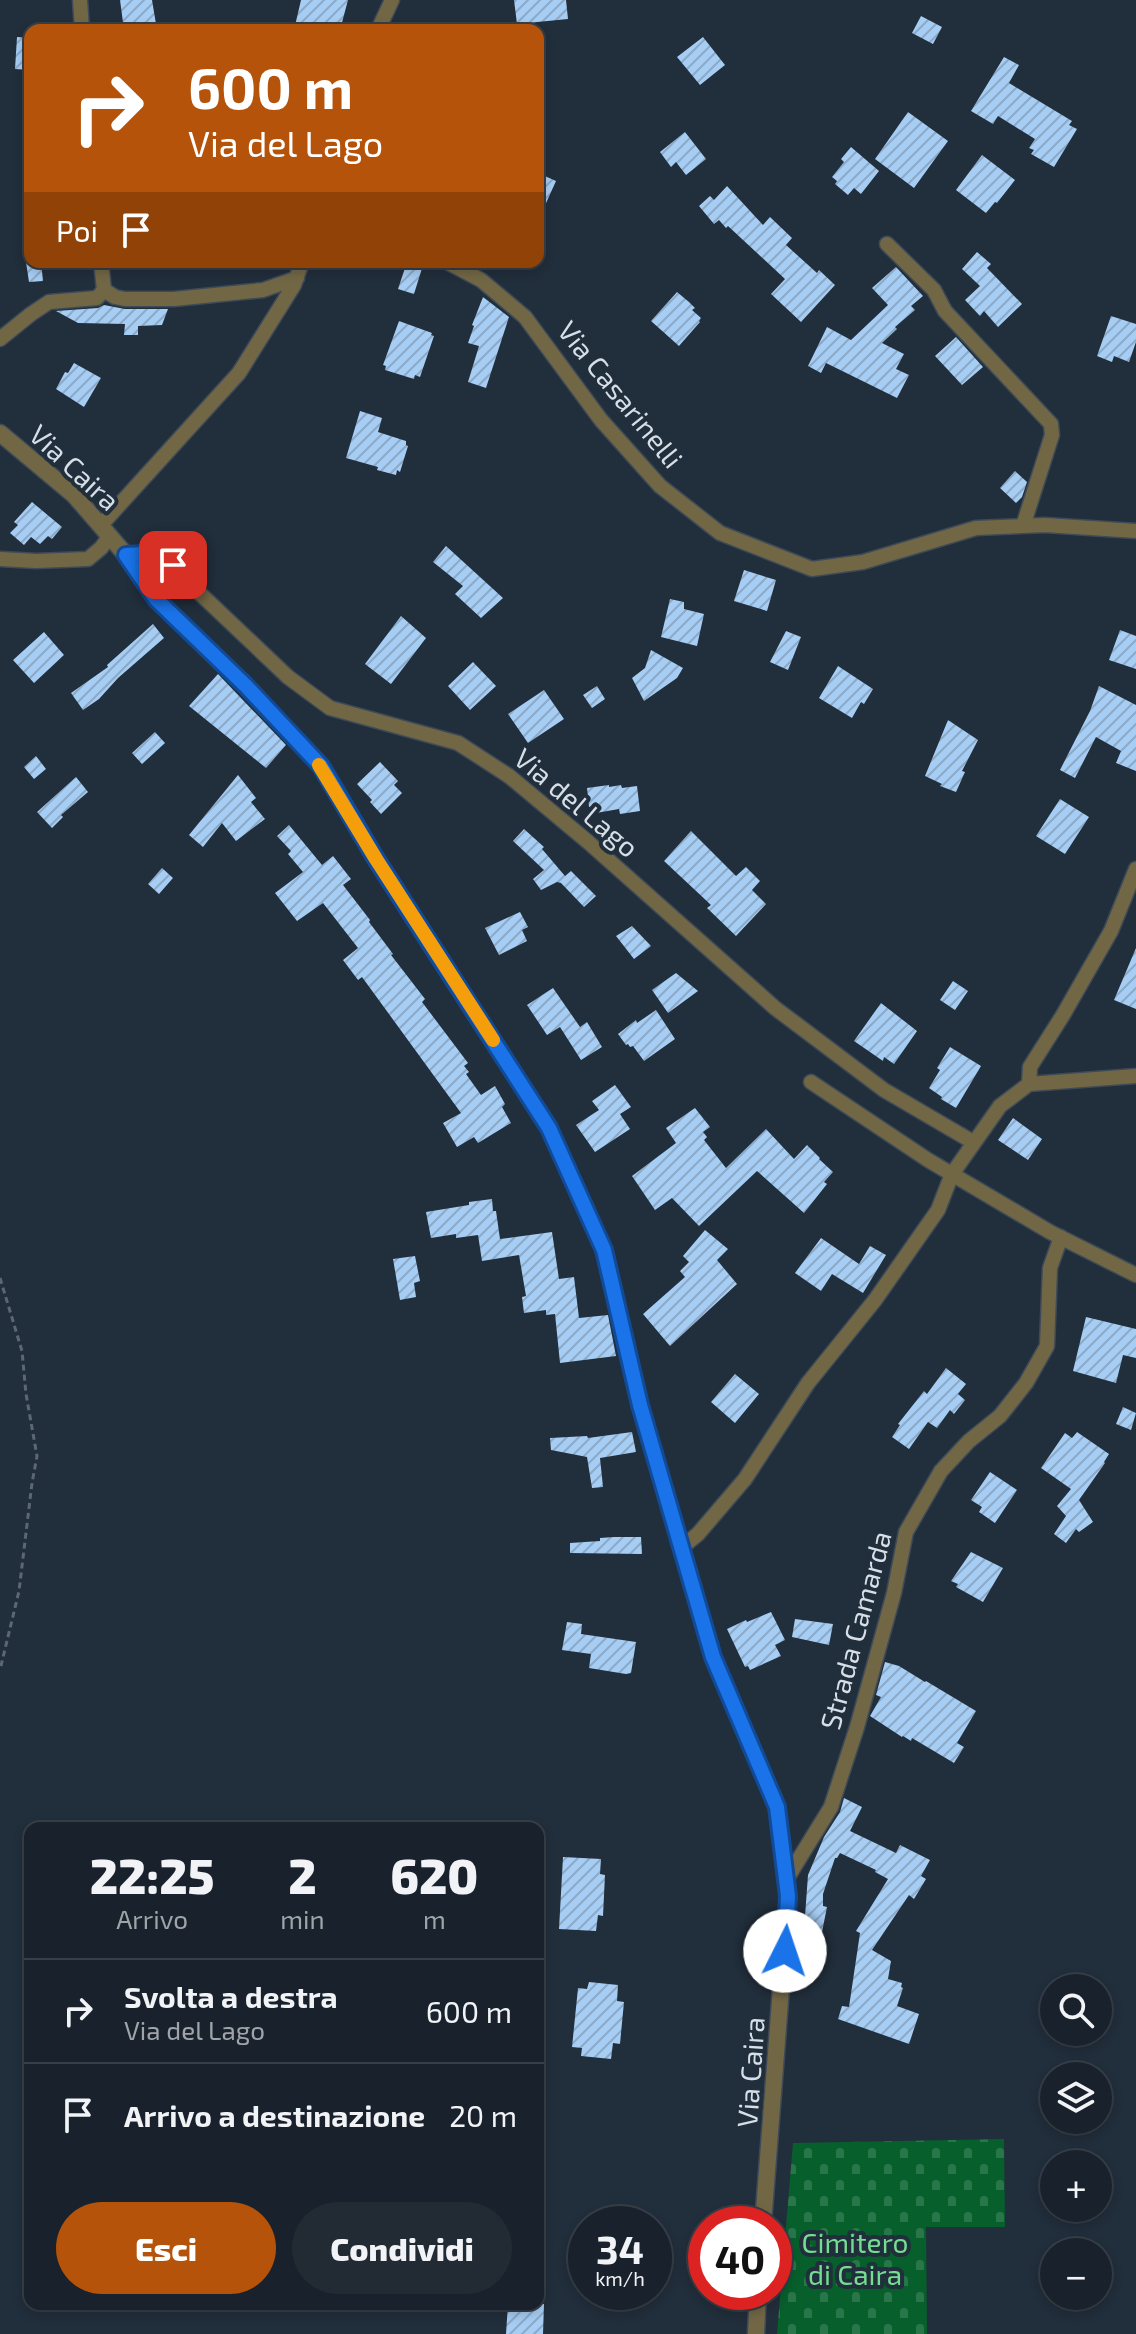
<!DOCTYPE html>
<html lang="it">
<head>
<meta charset="utf-8">
<style>
	body { margin:0; font-family:"Exo 2",sans-serif; background:#222a34; color:#f1f3f6; height:100vh; display:flex; flex-direction:column; font-size:30px; white-space:nowrap }
	* { box-sizing:border-box; margin:0 }
	p { font-size:26px; color:#9fa4a9 }
	.icon { flex:none; width:44px; height:44px; fill:none; stroke:currentColor; stroke-width:2; stroke-linecap:round; stroke-linejoin:round }
	.map { position:relative; flex:1; overflow:hidden }
	.sheet { position:absolute; left:24px; top:1822px; width:520px; height:488px; display:flex; flex-direction:column; background:#19222c; border-radius:16px; box-shadow:0 4px 12px #0003,0 0 0 2px #373f48 }
	.sheet>* { flex:none }
	.hud { position:absolute; left:24px; top:24px; width:520px; height:244px; border-radius:16px; box-shadow:0 4px 12px #0003,0 0 0 2px #373f48; background:#b45309; color:#fff; overflow:hidden }
	.fabs { position:absolute; left:1040px; top:1974px; display:grid; gap:16px }
	.fabs a { display:grid; place-items:center; width:72px; height:72px; border-radius:50%; background:#19222c; box-shadow:0 4px 12px #0003,0 0 0 2px #373f48; font-size:40px }
	.speed { position:absolute; left:568px; top:2206px; display:flex; gap:16px; font-size:40px; font-weight:700; text-align:center }
	.speed>* { display:grid; place-content:center; width:104px; height:104px; border-radius:50%; background:#19222c; box-shadow:0 4px 12px #0003,0 0 0 2px #373f48; line-height:1 }
	.speed small { font-size:20px; font-weight:400 }
	.speed .limit { border:12px solid #d22; background:#fff; color:#111 }
	.pin { position:absolute; display:grid; place-items:center; width:68px; height:68px; color:#fff; margin:-34px; border-radius:16px; box-shadow:0 4px 12px #0006 }
	.me { position:absolute; width:88px; margin:-44px; rotate:4deg; stroke-linejoin:round; filter:drop-shadow(0 0 6px #0008) }
	.turn { display:flex; align-items:center; gap:28px; height:168px; padding:0 32px; font-size:36px }
	.turn .icon { width:104px; height:104px; stroke-width:2.5 }
	.turn b { display:block; font-size:56px; line-height:68px }
	.then { display:flex; align-items:center; height:76px; padding:0 32px; background:#0003; gap:16px; font-size:30px }
	.eta { display:flex; justify-content:space-evenly; align-items:center; height:136px; text-align:center }
	.eta b { font-size:48px; font-weight:800; line-height:56px }
	.cta { display:flex; gap:16px; margin-top:auto; padding:16px 32px }
	.cta a { flex:1; height:92px; border-radius:48px; background:#b45309; color:#fff; font-size:32px; font-weight:800; line-height:92px; text-align:center }
	.cta a+a { background:#222a34; color:#f1f3f6 }
	ul { padding:0; list-style:none }
	li { display:flex; align-items:center; gap:24px; height:104px; padding:0 32px; border-top:2px solid #373f48 }
	li div { flex:1 }
	li b { display:block; font-size:30px }
	li em { font-style:normal }
	.map>svg:first-child { display:block }
</style>
</head>
<body>
<div class="map">
<svg width="1136" height="2334" viewBox="0 0 1136 2334">
	<defs>
		<pattern id="cemetery-stones" width="16" height="16" patternUnits="userSpaceOnUse" patternTransform="scale(2)"><rect width="16" height="16" fill="#075f2c"/><path d="M2 7V4a2 2 0 0 1 4 0v3zM10 15v-3a2 2 0 0 1 4 0v3z" fill="#2a764b"/></pattern>
		<pattern id="building-hatch" width="6" height="6" patternUnits="userSpaceOnUse" patternTransform="scale(2)"><rect width="6" height="6" fill="#a6cdf4"/><path d="M-1 1l2-2M0 6l6-6M5 7l2-2" fill="none" stroke="#8caac8"/></pattern>
	</defs>
	<rect width="100%" height="100%" fill="#212e3b"/>
	<!-- cemetery -->
	<path fill="url(#cemetery-stones)" d="M1004,2139L1005,2227H926L927,2334H777L793,2143Z"/>
	<!-- building -->
	<path fill="url(#building-hatch)" d="M120,0H152L157,30H124Z
		M301,0H348L340,30H294Z
		M514,0H566L568,19L517,24Z
		M921,16L942,27L933,44L912,33Z
		M17,37L30,38V70L15,69Z
		M703,37L725,65L700,85L677,57Z
		M1004,57L1019,65L1009,83L1072,121L1069,125L1077,129L1054,167L1031,154L1034,150L1029,148L1035,139L998,116L993,124L971,111Z
		M908,112L948,141L914,188L875,159Z
		M685,132L706,159L686,175L676,162L671,167L660,152Z
		M851,147L879,171L861,194L854,188L848,195L835,184L837,181L832,177L844,162L841,159Z
		M982,155L1015,180L997,203L995,202L986,213L956,190Z
		M538,173L556,181L538,221Z
		M727,186L763,225L770,217L792,238L786,245L817,273L819,270L835,285L801,322L771,294L785,279L728,226L726,228L719,220L714,224L699,206L710,196L714,200Z
		M977,252L991,264L987,268L1022,304L998,327L984,311L980,316L965,300L980,286L962,269Z
		M26,262H41L43,281L29,282Z
		M407,262H424L414,294L398,289Z
		M896,267L923,296L911,306L915,310L895,327L897,329L882,343L904,354L896,369L909,375L897,398L826,363L821,373L808,366L827,327L851,340L888,305L872,288Z
		M677,292L689,302L695,308L692,310L701,318L699,321L700,322L679,346L651,321Z
		M483,297L509,317L486,388L468,382L479,346L468,343L474,326L472,325Z
		M104,305L125,309H168L162,325L138,326V335H124L125,324L78,323L56,311L98,308Z
		M1111,316L1136,324V342L1129,362L1114,356L1112,362L1097,356Z
		M399,321L432,333L431,335L434,336L420,377L415,375L414,379L385,370L386,366L383,365Z
		M956,337L983,367L962,385L935,356Z
		M74,363L101,378L84,407L56,389L65,372L68,373Z
		M360,411L382,418L378,432L406,441V445L408,446L400,472L397,470L396,475L377,470L378,467L346,458Z
		M1015,471L1027,482L1022,497L1016,503L1000,488Z
		M32,502L62,527L52,539L48,536L40,544L31,537L24,545L10,533L18,525L14,522Z
		M446,546L503,598L481,618L455,594L463,586L433,562Z
		M744,570L776,580L767,611L734,601Z
		M670,599L684,602V609L704,614L697,646L661,637Z
		M401,616L426,638L391,684L365,664Z
		M153,624L164,638L118,678L99,699L83,710L71,693L108,667L107,665Z
		M1120,630L1136,636V669L1109,660Z
		M786,631L801,637L788,670L770,662Z
		M44,632L64,655L34,683L13,660Z
		M651,650L683,668L677,678L644,701L632,678L645,668Z
		M473,662L496,686L470,710L448,686Z
		M838,666L873,689L864,704L861,702L852,718L819,698Z
		M218,674L286,745L266,768L189,706Z
		M597,686L605,699L592,708L583,695Z
		M1099,686L1136,705V771L1116,763L1121,751L1096,737L1075,778L1060,770L1090,711Z
		M544,690L564,719L528,743L508,714Z
		M948,720L978,740L962,771L965,772L956,792L940,786L942,784L925,776Z
		M155,732L165,743L142,764L132,753Z
		M36,756L46,769L34,779L24,767Z
		M380,762L398,781L394,785L402,793L381,814L370,802L372,800L357,784Z
		M238,775L256,798L251,802L265,819L236,841L222,823L203,847L189,835Z
		M76,777L88,792L61,815L63,817L52,828L37,812Z
		M609,785V787L621,785L622,788L637,786L640,811L620,814L619,809L596,813L595,806L589,807L587,788Z
		M1060,799L1089,817L1065,854L1036,836Z
		M289,825L322,865L333,856L351,879L343,885L370,920L369,922L393,954L391,955L425,999L422,1002L468,1063L464,1066L469,1072L466,1074L481,1095L495,1086L505,1104L502,1107L511,1123L478,1143L474,1137L457,1147L443,1123L461,1113L362,977L358,980L343,960L358,948L323,903L297,921L275,893L303,872L288,854L291,851L277,836Z
		M524,829L544,847L542,849L565,876L571,871L596,896L584,907L561,883L557,882L541,890L533,879L544,870L513,841Z
		M691,831L736,876L746,867L760,881L752,890L766,904L736,936L707,908L711,905L664,861Z
		M162,868L173,878L159,894L148,884Z
		M520,912L528,927L522,930L527,941L499,955L485,928Z
		M632,926L651,946L634,959L616,936Z
		M1136,948V1009L1114,1000Z
		M676,973L698,991L668,1013L652,990Z
		M953,981L968,991L955,1010L940,1000Z
		M553,988L580,1027L587,1022L602,1047L581,1060L560,1027L547,1035L527,1005Z
		M881,1003L917,1031L894,1064L884,1057L883,1061L854,1041Z
		M656,1010L675,1039L644,1061L633,1046L630,1047L628,1044L626,1045L618,1034L636,1020L637,1023Z
		M950,1047L981,1066L956,1108L941,1099L942,1097L929,1088L940,1070L937,1068Z
		M615,1085L631,1107L620,1114L630,1129L595,1152L576,1125L599,1110L592,1101Z
		M695,1108L710,1127L703,1132L707,1137L704,1140L726,1168L766,1129L794,1159L807,1145L820,1158L819,1159L833,1172L824,1182L827,1184L804,1213L757,1171L699,1226L672,1198L655,1210L632,1176L676,1143L666,1128Z
		M1013,1118L1042,1139L1028,1160L998,1140Z
		M492,1199L493,1211H496L500,1239L552,1232L559,1279L574,1277L579,1318L608,1315L616,1356L560,1363L555,1314L546,1315V1310L524,1313L522,1297L526,1296L519,1255L482,1261L478,1235L456,1238V1234L431,1238L426,1212L469,1205V1202Z
		M705,1230L728,1249L717,1260L737,1284L670,1346L643,1314L685,1277L680,1271L689,1262L683,1256Z
		M821,1238L859,1264L870,1246L886,1255L863,1293L832,1274L821,1291L795,1273Z
		M415,1256L420,1281L414,1283L416,1297L400,1300L393,1259Z
		M1086,1317L1136,1329V1358L1123,1355L1116,1383L1073,1371Z
		M946,1368L966,1384L958,1394L965,1400L954,1414L950,1410L937,1428L928,1422L909,1449L892,1437L900,1425L898,1424L924,1391L927,1394Z
		M735,1374L759,1394L735,1423L711,1402Z
		M1123,1407L1136,1413L1131,1430L1116,1424Z
		M632,1432L636,1452L600,1458L603,1487L592,1488L587,1457L551,1450L550,1438L587,1436L588,1438Z
		M1077,1432L1109,1454L1104,1462L1105,1463L1079,1500L1093,1522L1079,1532L1076,1529L1066,1543L1054,1534L1066,1516L1057,1506L1071,1489L1041,1468L1065,1433L1072,1438Z
		M990,1472L1017,1490L995,1523L979,1512L982,1507L971,1500Z
		M614,1537H641L642,1554L570,1553V1543L600,1541V1538Z
		M971,1552L1003,1568L983,1602L956,1587L958,1584L951,1581Z
		M771,1612L785,1640L775,1645L781,1656L750,1670L748,1666L745,1667L727,1629L746,1620L747,1622Z
		M795,1619L833,1624L829,1645L792,1637Z
		M567,1622L582,1624L581,1634L636,1642L631,1673L626,1674L589,1668L591,1654L562,1650Z
		M885,1662L899,1666L925,1682L926,1681L976,1711L957,1743L964,1747L954,1763L912,1738L911,1741L903,1736L902,1737L870,1716L881,1697L876,1695Z
		M844,1798L862,1807L850,1831L896,1853L900,1845L930,1860L921,1876L926,1879L914,1899L909,1895L872,1950L891,1961L888,1979L902,1983L901,1987L903,1988L897,2006L919,2014L909,2044L838,2019L842,2006L849,2007L860,1933L856,1931L888,1879L875,1872L876,1870L840,1853L837,1858H835L823,1894V1906L827,1907L821,1937L820,1958L802,1957L808,1875L824,1837L840,1812Z
		M563,1857L601,1859L600,1874L605,1875L603,1916L598,1915L596,1931L559,1929Z
		M589,1982L618,1985L617,2001L624,2002L620,2044L613,2043L611,2059L581,2056L582,2048L572,2047L578,1988L587,1989Z
		M508,2304H544L543,2334H506Z"/>
	<g fill="none" stroke-linecap="round" stroke-linejoin="round">
		<defs>
			<path id="minor" d="M80,0L82,30
				M378,30L392,0
				M887,244L934,290L945,311L1051,424L1052,435L1023,526
				M447,262L481,280L525,317L601,420L660,486L720,533L812,569L863,562L976,528L1045,525L1136,531
				M104,290L115,297L125,299H174L263,290L297,278
				M0,339L31,314L49,302L97,298L104,290L101,262
				M101,525L239,373L294,285L302,262
				M126,555L143,554L173,565L191,585L288,677L330,708L458,743L509,776L587,841L775,1008L884,1090L973,1142
				M0,559L36,561L88,559L101,548L110,536
				M811,1082L928,1160L1050,1232L1136,1275
				M1029,1084L1030,1067L1063,1015L1111,931L1136,869
				M681,1548L698,1534L745,1479L808,1383L875,1300L938,1210L952,1174L1000,1106L1029,1084L1136,1076
				M786,1880L831,1807L857,1727L894,1593L906,1532L941,1471L969,1441L1000,1416L1026,1383L1047,1346L1050,1268L1061,1237"/>
			<path id="tertiary" d="M0,433L74,495L126,555L156,599L246,686L321,766L376,859L549,1128L604,1250L640,1405L713,1657L777,1807L788,1896L763,2224
				M756,2334L758,2292"/>
		</defs>
		<!-- minor casing -->
		<use href="#minor" stroke="#3e4a57" stroke-width="17"/>
		<!-- tertiary casing -->
		<use href="#tertiary" stroke="#3e4a57" stroke-width="19"/>
		<!-- path -->
		<path stroke="#5c6773" stroke-width="3" stroke-dasharray="6 4" stroke-linecap="butt" d="M0,1278L22,1351L26,1394L37,1456L32,1483L19,1591L0,1670"/>
		<!-- minor -->
		<use href="#minor" stroke="#726745" stroke-width="14"/>
		<!-- tertiary -->
		<use href="#tertiary" stroke="#726745" stroke-width="16"/>
	</g>
	<g fill="none" stroke-linecap="round" stroke-linejoin="round">
		<defs>
			<path id="route" d="M173,565L143,554L126,555L156,599L246,686L321,766L376,859L549,1128L604,1250L640,1405L713,1657L777,1807L788,1896L785,1951"/>
		</defs>
		<!-- route casing -->
		<use href="#route" stroke="#114b97" stroke-width="20"/>
		<!-- route -->
		<use href="#route" stroke="#1a73e8" stroke-width="14"/>
		<!-- slow -->
		<path stroke="#f59e0b" stroke-width="14" d="M319,765L376,859L493,1040"/>
	</g>
	<g text-anchor="middle" dominant-baseline="central" stroke-width="8" stroke-linejoin="round" paint-order="stroke">
		<!-- street labels -->
		<g font-size="28" fill="#d6dee7" stroke="#212e3b">
			<text transform="translate(621 394) rotate(51)">Via Casarinelli</text>
			<text transform="translate(75 467) rotate(43)">Via Caira</text>
			<text transform="translate(577 802) rotate(40)">Via del Lago</text>
			<text transform="translate(855 1630) rotate(-75)">Strada Camarda</text>
			<text transform="translate(750 2072) rotate(-86)">Via Caira</text>
		</g>
		<!-- park labels -->
		<g font-size="28" fill="#75dd91" stroke="#212e3b">
			<text x="855" y="2242">Cimitero<tspan x="855" dy="32">di Caira</tspan></text>
		</g>
	</g>
</svg>
<div class="fabs">
<a><svg class="icon" aria-label="search" viewBox="0 0 24 24"><circle cx="10" cy="10" r="6"/><path d="M15 15l6 6"/></svg></a>
<a><svg class="icon" aria-label="layers" viewBox="0 0 24 24"><path d="M12 4l9 5-9 5-9-5zM3 14l9 5 9-5"/></svg></a>
<a>+</a>
<a>−</a>
</div>
<div class="speed"><div>34<small>km/h</small></div><div class="limit">40</div></div>
<div class="pin" style="left:173px;top:565px;background:#d93025"><svg class="icon" aria-label="arrive" viewBox="0 0 24 24"><path d="M6 21V4h12l-3 4 3 4H6"/></svg></div>
<svg class="me" style="left:785px;top:1951px" viewBox="-20 -20 40 40"><circle r="19" fill="#fff"/><path d="M0-13L10 11 0 6-10 11z" fill="#1a73e8"/></svg>
<div class="hud">
<div class="turn"><svg class="icon" aria-label="right" viewBox="0 0 24 24"><path d="M7 20v-9h11M14 6l5 5-5 5"/></svg><div><b>600 m</b>Via del Lago</div></div>
<div class="then">Poi<svg class="icon" aria-label="arrive" viewBox="0 0 24 24"><path d="M6 21V4h12l-3 4 3 4H6"/></svg></div>
</div>
<section class="sheet">
<div class="eta">
<div><b>22:25</b><p>Arrivo</p></div>
<div><b>2</b><p>min</p></div>
<div><b>620</b><p>m</p></div>
</div>
<ul>
<li><svg class="icon" aria-label="right" viewBox="0 0 24 24"><path d="M7 20v-9h11M14 6l5 5-5 5"/></svg><div><b>Svolta a destra</b><p>Via del Lago</p></div><em>600 m</em></li>
<li><svg class="icon" aria-label="arrive" viewBox="0 0 24 24"><path d="M6 21V4h12l-3 4 3 4H6"/></svg><div><b>Arrivo a destinazione</b></div><em>20 m</em></li>
</ul>
<div class="cta"><a>Esci</a><a>Condividi</a></div>
</section>
</div>
</body>
</html>
